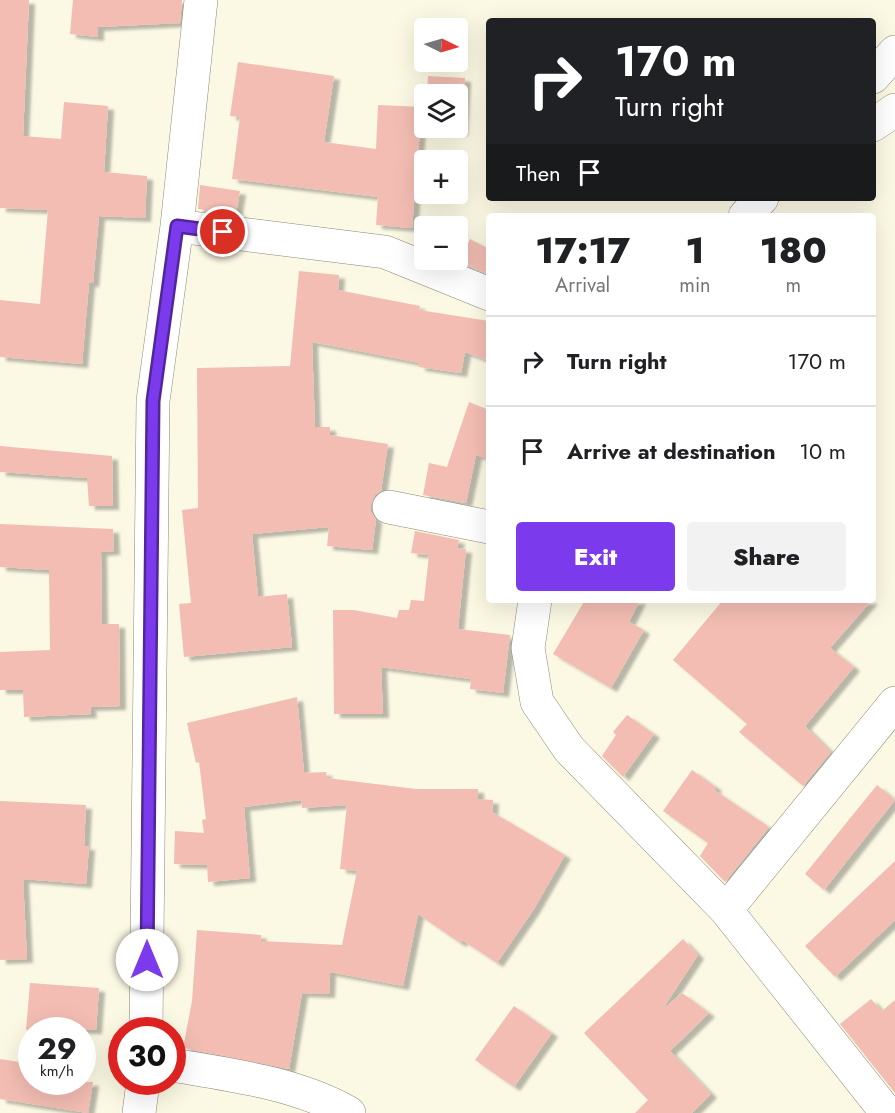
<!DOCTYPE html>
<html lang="en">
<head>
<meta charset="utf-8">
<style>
	body { margin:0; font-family:Jost,sans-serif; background:#f2f2f2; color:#202124; height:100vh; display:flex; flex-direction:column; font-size:22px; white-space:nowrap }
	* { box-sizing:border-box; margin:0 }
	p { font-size:20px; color:#757577 }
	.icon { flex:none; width:33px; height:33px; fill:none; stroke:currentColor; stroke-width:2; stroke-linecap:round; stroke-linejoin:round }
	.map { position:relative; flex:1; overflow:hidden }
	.panel { position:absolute; left:486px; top:213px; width:390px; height:390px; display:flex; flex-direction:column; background:#fff; border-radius:6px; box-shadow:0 6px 24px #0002 }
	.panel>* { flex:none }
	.banner { position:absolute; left:486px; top:18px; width:390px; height:183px; border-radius:6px; box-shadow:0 6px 24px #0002; background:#202124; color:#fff; overflow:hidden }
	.needle { width:39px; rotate:95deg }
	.controls { position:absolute; left:414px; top:18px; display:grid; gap:12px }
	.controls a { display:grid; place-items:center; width:54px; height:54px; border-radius:6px; background:#fff; box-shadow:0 6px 24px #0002; font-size:30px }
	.speed { position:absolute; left:18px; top:1017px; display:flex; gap:12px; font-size:30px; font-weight:700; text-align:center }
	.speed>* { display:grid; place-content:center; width:78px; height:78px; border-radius:50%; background:#fff; box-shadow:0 6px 24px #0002; line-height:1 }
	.speed small { font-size:15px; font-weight:400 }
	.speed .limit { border:9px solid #d22; background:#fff; color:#111 }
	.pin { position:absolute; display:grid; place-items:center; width:51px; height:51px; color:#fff; margin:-26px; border:3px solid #fff; border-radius:50%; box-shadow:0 2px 6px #0007 }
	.me { position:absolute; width:66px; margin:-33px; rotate:0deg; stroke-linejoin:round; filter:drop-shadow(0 0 4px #0008) }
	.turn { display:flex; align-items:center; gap:21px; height:126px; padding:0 30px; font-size:27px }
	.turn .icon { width:78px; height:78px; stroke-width:2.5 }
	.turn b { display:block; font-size:42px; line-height:51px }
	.then { display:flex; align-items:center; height:57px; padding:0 30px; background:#0003; gap:12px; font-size:22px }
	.eta { display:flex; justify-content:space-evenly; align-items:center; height:102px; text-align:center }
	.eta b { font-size:36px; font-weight:800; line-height:42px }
	.action { display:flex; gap:12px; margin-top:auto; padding:12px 30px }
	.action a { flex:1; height:69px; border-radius:6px; background:#7c3aed; color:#fff; font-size:24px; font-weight:800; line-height:69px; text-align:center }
	.action a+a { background:#f2f2f2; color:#202124 }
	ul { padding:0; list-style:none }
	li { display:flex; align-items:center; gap:18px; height:90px; padding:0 30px; border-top:2px solid #e0e0e0 }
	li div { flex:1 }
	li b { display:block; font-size:22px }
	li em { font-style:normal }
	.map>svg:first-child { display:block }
</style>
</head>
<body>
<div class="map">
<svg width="895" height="1113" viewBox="0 0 895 1113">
	<defs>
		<filter id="shadow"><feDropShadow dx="6" dy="4" stdDeviation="1.5" flood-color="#0004"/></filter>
	</defs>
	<rect width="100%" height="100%" fill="#fbf8e3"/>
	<!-- building -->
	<path fill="#f3bdb3" filter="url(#shadow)" d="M0,0H29L23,136L61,139L64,102L108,106L104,172L147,176L145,218L99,216L93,283H89L82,364L0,357V300L40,304L48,210L0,208Z
		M73,0H182L180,23L98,27V37L70,34Z
		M238,62L334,76L324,142L376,149L378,105L424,107V128H458V94H427L428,76L465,78L462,132L420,130L412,228L376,225L378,197L232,179L240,117L230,116Z
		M200,185L240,191L236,214L198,209Z
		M470,239L489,249V274L459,262Z
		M299,271L339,275L338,290L420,306L419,310L489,321V361L465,352L461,373L419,367L420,363L312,342L315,427H330V435L388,444L381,491L375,495L371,504V512L376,520L372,550L327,546L329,527L252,534L258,597L287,594L292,647L184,657L179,604L191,603L182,510L198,508L197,368L290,366Z
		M469,402L489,410V459L476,455L466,503L423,495L429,463L447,467Z
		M0,446L112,456L113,506H89L87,478L0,472Z
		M0,524L113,529L114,551L101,552L102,624H119L120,706L90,707L91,714L24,717L23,690H0V652L50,650L49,570L0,567Z
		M415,531L459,540L457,548L466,549L458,629L510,635L503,693L470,689L471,679L381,667L383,714H334L333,610H354L397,618L399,610H409L411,600L424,601L429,555L411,553Z
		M585,600H640L629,622L644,630L611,688L553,654Z
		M723,600H872L830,648L854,667L805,726L831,752L803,786L739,732L747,724L673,660Z
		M297,697L304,773L326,772L327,778L416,789H478V799L493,800L492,812L565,855L534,909L497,963L462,940L460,943L418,914L403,986L330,972L329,994L302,993L289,1069L183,1048L192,1001L197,930L261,935V941L342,945L357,871L340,869L347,805L302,808L301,800L244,807L250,878L208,882L207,865L174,864L175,831L204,833L202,820L206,819L199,762L196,763L187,723Z
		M627,715L654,734L623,777L602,756L616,735L613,732Z
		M692,770L716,787L714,790L769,827L725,882L700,856L708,843L663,811Z
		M877,785L895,800L824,890L805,874Z
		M0,801L86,805L84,846H89L86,884L23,879L27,959L0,960Z
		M895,861V920L835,977L805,946Z
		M683,939L698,955L662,1010L682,993L709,1013L670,1051L711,1094L692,1113H635L648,1100L584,1033Z
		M30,983L99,988L96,1030H26Z
		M871,999L882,1011L895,1000V1093L840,1024Z
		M514,1006L552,1033L514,1087L475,1060Z
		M0,1059L32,1064V1082H93L88,1113L0,1099Z"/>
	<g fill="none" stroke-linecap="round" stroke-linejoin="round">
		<defs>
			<path id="minor" d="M873,77L895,52
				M873,125L895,110
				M745,216L762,198
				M177,226L385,252L489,294
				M389,507L489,527
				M535,600L528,648L537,702L569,749L726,910L887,1113
				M726,910L895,703
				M146,1030L153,401L177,226L201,0
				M172,1065C231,1075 297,1083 349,1113
				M139,1113L143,1082"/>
		</defs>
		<!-- minor casing -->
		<use href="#minor" stroke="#8c8976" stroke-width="34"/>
		<!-- minor -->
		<use href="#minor" stroke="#fff" stroke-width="33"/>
	</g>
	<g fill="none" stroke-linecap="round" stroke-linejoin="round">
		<defs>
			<path id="route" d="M147,960L153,401L177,226L223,232"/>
		</defs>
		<!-- route casing -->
		<use href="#route" stroke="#51269a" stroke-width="15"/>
		<!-- route -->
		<use href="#route" stroke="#7c3aed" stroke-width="10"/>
	</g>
</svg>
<div class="controls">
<a><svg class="needle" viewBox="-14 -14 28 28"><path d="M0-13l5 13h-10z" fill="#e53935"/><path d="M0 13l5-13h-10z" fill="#757577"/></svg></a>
<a><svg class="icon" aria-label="layers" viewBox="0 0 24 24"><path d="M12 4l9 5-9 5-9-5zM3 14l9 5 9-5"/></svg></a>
<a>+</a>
<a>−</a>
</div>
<div class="speed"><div>29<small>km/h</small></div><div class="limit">30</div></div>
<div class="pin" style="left:223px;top:232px;background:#d93025"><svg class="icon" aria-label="arrive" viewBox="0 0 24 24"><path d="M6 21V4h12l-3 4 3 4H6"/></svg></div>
<svg class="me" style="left:147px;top:960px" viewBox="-20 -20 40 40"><circle r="19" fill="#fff"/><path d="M0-13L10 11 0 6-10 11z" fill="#7c3aed"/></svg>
<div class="banner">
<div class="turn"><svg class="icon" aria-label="right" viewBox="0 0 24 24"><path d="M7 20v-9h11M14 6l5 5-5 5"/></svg><div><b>170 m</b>Turn right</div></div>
<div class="then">Then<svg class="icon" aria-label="arrive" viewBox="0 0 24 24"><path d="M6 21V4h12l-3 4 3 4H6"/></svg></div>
</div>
<section class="panel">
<div class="eta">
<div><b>17:17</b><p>Arrival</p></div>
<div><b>1</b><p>min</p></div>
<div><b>180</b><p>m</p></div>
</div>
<ul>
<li><svg class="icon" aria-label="right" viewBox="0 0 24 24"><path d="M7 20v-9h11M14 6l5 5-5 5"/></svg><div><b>Turn right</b></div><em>170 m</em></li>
<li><svg class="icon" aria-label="arrive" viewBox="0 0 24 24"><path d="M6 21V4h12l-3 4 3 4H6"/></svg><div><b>Arrive at destination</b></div><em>10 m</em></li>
</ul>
<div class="action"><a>Exit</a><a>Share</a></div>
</section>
</div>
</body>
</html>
